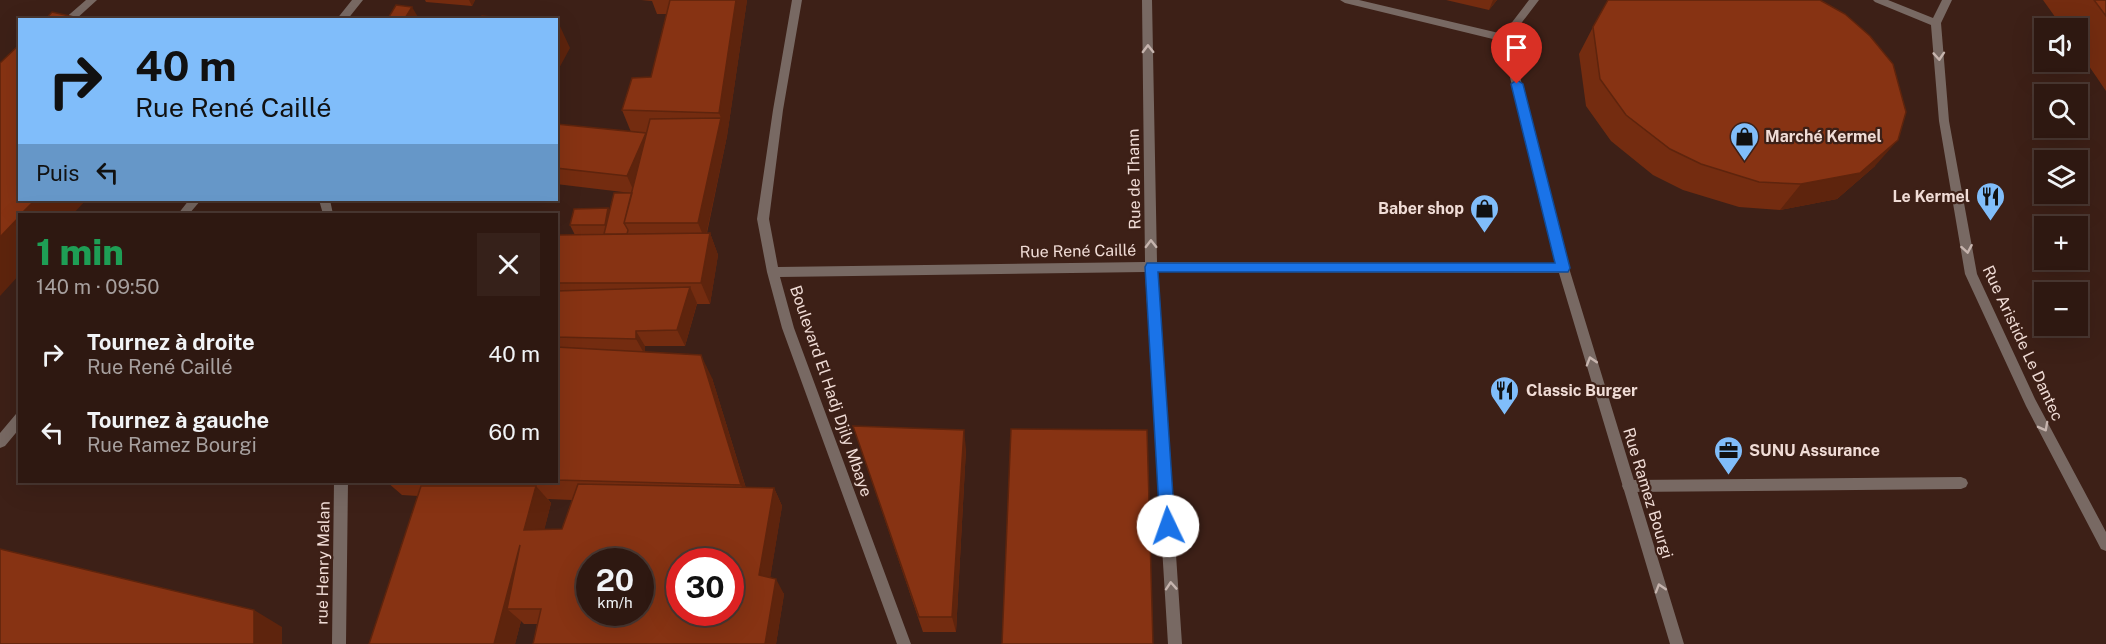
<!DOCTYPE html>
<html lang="fr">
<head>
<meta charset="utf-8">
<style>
	body { margin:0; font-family:"Public Sans",sans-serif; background:#36211a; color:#f1f3f6; height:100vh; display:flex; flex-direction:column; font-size:22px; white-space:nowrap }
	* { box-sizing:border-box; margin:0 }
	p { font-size:20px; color:#a7a09f }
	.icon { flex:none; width:33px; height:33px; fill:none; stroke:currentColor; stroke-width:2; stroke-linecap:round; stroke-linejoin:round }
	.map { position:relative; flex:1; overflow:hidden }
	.panel { position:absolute; left:18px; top:213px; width:540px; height:270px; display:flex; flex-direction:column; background:#2e1811; border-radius:0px; box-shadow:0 6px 24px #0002,0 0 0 2px #493731 }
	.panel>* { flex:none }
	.hud { position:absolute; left:18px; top:18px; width:540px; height:183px; border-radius:0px; box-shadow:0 6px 24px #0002,0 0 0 2px #493731; background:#80bdfa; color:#111; overflow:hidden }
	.tools { position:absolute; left:2034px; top:18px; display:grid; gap:12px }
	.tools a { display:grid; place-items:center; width:54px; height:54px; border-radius:0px; background:#2e1811; box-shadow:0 6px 24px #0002,0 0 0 2px #493731; font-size:30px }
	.speed { position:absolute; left:576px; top:548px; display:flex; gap:12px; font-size:30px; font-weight:700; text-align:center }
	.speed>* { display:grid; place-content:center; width:78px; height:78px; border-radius:50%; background:#2e1811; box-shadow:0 6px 24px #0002,0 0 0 2px #493731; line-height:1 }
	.speed small { font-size:15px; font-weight:400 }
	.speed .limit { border:9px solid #d22; background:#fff; color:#111 }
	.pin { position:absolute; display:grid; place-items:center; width:51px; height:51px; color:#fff; margin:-62px -26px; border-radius:50% 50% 50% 0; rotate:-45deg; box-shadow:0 0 6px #0007 }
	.pin .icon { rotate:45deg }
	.me { position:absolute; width:66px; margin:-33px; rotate:357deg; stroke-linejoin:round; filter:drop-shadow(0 0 4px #0008) }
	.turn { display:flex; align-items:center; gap:21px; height:126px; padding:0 18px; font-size:27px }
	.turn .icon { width:78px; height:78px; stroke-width:2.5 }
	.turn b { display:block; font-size:42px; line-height:51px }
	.then { display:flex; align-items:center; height:57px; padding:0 18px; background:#0003; gap:12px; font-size:22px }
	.round { display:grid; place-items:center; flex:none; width:63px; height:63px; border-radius:0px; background:#36211a }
	.headline { display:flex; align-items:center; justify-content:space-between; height:102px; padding:0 18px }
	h1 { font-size:36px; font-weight:800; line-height:45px; color:#1e9e55 }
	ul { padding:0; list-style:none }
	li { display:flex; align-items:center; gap:18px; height:78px; padding:0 18px }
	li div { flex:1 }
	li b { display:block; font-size:22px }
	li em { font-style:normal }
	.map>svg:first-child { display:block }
</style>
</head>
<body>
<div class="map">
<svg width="2106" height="644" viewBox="0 0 2106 644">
	<rect width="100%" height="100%" fill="#3d2017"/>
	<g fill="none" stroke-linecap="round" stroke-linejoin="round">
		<!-- service -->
		<path fill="#786963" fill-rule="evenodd" d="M86,0H97L75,20H63Z
			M1961,477L1966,479L1968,483L1966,487L1961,489L1629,492L1624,490L1622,486L1624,482L1629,480Z"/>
		<!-- minor -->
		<path fill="#786963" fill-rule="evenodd" d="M792,0H802L783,110L769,219L778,267L1145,262L1142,0H1152L1157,262L1556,263L1501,41L1345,3L1340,0H1359L1503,34L1529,0H1539L1510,38L1569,268L1684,644H1670L1559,273L1157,272L1182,644H1168L1145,272L780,277L794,328L911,644H897L782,328L767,272L757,219L773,110Z
			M1873,0H1888L1933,18L1942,0H1952L1941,23L1949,121L1977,274L2035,399L2106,532V551L2101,549L2026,406L1965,274L1939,121L1931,25L1875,2Z
			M319,200H330L333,214H323Z
			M334,482H348L346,644H332Z"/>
		<!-- tertiary -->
		<path fill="#786963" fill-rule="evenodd" d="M352,0H363L347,20H336Z
			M189,200H201L189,214H178Z
			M20,413V428L5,446L0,448V433L16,414Z"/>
	</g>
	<!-- wall -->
	<path fill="#742c10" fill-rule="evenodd" d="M425,0H475L472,6L426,2Z
		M641,0H747L727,136L707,233H710L718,255L710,304H697L685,346H645V352L712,378L746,488H774L782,506L770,578L784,594L776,644H533L537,624H524L521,621L515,644L418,496L402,495L387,482H556V235H604H575L570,225L608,208L609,210L631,193L556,184V124L631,132L622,110L651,77L667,14H657L652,1ZM548,499L572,500L562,529L544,530L551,503Z
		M1446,0H1497L1489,10Z
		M2043,0H2106V91L2078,50V28H2063Z
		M1593,27L1875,166L1837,199L1780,210L1739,207L1683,190L1653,175L1611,141L1586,106L1579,54Z
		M853,426L966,449L956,632H923Z"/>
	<!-- shaded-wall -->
	<path fill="#5e240d" d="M469,0H475L472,6Z
		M736,0H747L727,136L705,240L698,223L721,118L719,113Z
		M1493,0H1497L1489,10Z
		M412,7L418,17L417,20H404Z
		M559,24L570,48L556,74V28Z
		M646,133L653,151L635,194L627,176Z
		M1898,140L1875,166L1837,199L1780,210L1801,184Z
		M35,200H86L73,214H21Z
		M608,208L613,217L610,234L605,225Z
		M20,216V274L0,296V237Z
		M710,233L718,255L710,304L701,283Z
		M690,287L697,303L685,346L677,330Z
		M636,331L645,346V355L636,339Z
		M701,355L712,378L751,505L741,485Z
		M964,430L966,449L956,632L952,617Z
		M536,486L551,503L540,547L524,530Z
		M774,488L782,506L768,591L759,575Z
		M520,545L507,609L521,621L515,644H494Z
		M776,579L784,594L776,644H765Z
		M254,610L282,627V644H254Z"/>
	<!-- building -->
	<path fill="#873313" stroke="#5e240d" stroke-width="1.5" fill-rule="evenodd" d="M670,0H736L719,113L622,110L632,78L651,77Z
		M1608,0H1820L1845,14L1870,36L1893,64L1906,112L1898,140L1860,173L1801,184L1759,182L1701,164L1670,149L1626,115L1600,79L1593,27Z
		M2094,0H2106V16Z
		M396,5L412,7L404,20H387Z
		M52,12L87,20H45Z
		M482,16L518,20H479Z
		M20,44V200H35L21,214H20V216L0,237V63Z
		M721,118L698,223H624L650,119Z
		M556,124L646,133L627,176L556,168Z
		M614,193H632L624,223L628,230L627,234H604Z
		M608,208L605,225H570L574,209Z
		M710,233L701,283H556V235Z
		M690,287L677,330L636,331V339L556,337V291Z
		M556,347L701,355L741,485L556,480Z
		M853,426L964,430L952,617H919Z
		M1011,429L1147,430L1153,644H1002Z
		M578,484L774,488L759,575L776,579L765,644H533L541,609H507L520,545L494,644H369L421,486H536L524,530L562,529ZM590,561H640V612H590ZM680,561H730V612H680Z
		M0,549L254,610V644H0Z"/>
	<!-- one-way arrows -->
	<defs><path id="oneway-chevron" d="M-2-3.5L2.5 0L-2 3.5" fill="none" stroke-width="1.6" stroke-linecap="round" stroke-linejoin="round" transform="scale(1.5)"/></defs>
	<g stroke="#c6b4ae">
		<use href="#oneway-chevron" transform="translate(1148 49) rotate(-91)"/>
		<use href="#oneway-chevron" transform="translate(1939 56) rotate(86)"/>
		<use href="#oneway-chevron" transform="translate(1151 244) rotate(-91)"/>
		<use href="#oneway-chevron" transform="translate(1967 249) rotate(80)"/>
		<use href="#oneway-chevron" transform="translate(1591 361) rotate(-107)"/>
		<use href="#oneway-chevron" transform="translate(2044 427) rotate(62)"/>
		<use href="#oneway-chevron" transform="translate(1171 586) rotate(-94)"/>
		<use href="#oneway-chevron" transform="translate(1660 588) rotate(-107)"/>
	</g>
	<!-- route -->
	<path fill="#1a73e8" stroke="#114b97" stroke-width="1.5" d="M1517,80L1523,84L1570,268L1568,272H1158L1175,526L1173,531L1168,533L1162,531L1160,526L1145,267L1147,263H1555L1511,84Z"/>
	<!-- icons -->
	<defs>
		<symbol id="shop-pin" viewBox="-11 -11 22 30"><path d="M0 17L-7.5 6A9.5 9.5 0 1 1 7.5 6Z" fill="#80bdfa" stroke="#3d2017"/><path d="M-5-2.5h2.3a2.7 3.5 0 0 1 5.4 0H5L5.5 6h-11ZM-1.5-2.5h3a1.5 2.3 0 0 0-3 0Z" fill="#111"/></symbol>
		<symbol id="restaurant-pin" viewBox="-11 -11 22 30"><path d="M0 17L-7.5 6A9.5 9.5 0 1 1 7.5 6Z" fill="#80bdfa" stroke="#3d2017"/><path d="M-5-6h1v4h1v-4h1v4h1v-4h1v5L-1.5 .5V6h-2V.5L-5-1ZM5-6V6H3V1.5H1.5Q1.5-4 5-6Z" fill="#111"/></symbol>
		<symbol id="office-pin" viewBox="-11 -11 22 30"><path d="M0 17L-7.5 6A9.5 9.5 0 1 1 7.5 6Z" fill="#80bdfa" stroke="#3d2017"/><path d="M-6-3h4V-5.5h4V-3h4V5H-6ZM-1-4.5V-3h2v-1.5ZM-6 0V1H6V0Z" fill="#111"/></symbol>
	</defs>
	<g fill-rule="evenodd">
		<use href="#shop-pin" x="1728" y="120" width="33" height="45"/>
		<use href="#restaurant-pin" x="1974" y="180" width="33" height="45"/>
		<use href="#shop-pin" x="1468" y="192" width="33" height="45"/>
		<use href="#restaurant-pin" x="1488" y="374" width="33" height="45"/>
		<use href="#office-pin" x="1712" y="434" width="33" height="45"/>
	</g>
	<g text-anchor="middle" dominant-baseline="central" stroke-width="4.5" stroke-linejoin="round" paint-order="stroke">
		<!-- poi labels -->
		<g font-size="16" font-weight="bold" fill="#f0dcd6" stroke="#3d2017" text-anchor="start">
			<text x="1765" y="136">Marché Kermel</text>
			<text x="1970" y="196" text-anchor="end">Le Kermel</text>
			<text x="1464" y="208" text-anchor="end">Baber shop</text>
			<text x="1526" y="390">Classic Burger</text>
			<text x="1749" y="450">SUNU Assurance</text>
		</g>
		<!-- street labels -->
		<g font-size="16" fill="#f0dcd6" stroke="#3d2017">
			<text transform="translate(1134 179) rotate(-91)">Rue de Thann</text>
			<text transform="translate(1078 251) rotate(-1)">Rue René Caillé</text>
			<text transform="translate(2023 343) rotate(65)">Rue Aristide Le Dantec</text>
			<text transform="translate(831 391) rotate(71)">Boulevard El Hadj Djily Mbaye</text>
			<text transform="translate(1648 493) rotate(73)">Rue Ramez Bourgi</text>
			<text transform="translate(323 563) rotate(-89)">rue Henry Malan</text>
		</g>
	</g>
</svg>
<div class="tools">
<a><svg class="icon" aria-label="sound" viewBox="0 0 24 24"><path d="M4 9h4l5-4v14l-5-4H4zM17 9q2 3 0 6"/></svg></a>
<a><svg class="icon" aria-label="search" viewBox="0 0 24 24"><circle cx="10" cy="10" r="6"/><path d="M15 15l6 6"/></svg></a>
<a><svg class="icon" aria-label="layers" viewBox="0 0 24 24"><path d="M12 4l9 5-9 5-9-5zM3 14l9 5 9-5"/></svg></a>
<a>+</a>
<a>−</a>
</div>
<div class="speed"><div>20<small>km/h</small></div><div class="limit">30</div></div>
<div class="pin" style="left:1517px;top:84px;background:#d93025"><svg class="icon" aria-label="arrive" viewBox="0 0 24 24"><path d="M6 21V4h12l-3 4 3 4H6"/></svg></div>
<svg class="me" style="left:1168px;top:526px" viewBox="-20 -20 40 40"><circle r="19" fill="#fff"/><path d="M0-13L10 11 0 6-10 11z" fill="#1a73e8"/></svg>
<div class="hud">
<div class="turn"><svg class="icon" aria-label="right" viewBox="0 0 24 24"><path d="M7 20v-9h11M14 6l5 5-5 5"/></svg><div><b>40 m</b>Rue René Caillé</div></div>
<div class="then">Puis<svg class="icon" aria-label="left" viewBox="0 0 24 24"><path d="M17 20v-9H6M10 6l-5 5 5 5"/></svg></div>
</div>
<section class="panel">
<div class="headline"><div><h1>1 min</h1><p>140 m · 09:50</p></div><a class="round"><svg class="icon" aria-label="close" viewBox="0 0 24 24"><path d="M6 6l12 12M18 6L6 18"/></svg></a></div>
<ul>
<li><svg class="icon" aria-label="right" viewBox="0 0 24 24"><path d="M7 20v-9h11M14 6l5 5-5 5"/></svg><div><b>Tournez à droite</b><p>Rue René Caillé</p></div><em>40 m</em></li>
<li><svg class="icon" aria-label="left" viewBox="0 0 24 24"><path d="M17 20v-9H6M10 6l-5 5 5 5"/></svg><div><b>Tournez à gauche</b><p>Rue Ramez Bourgi</p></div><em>60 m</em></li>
</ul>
</section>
</div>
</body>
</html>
